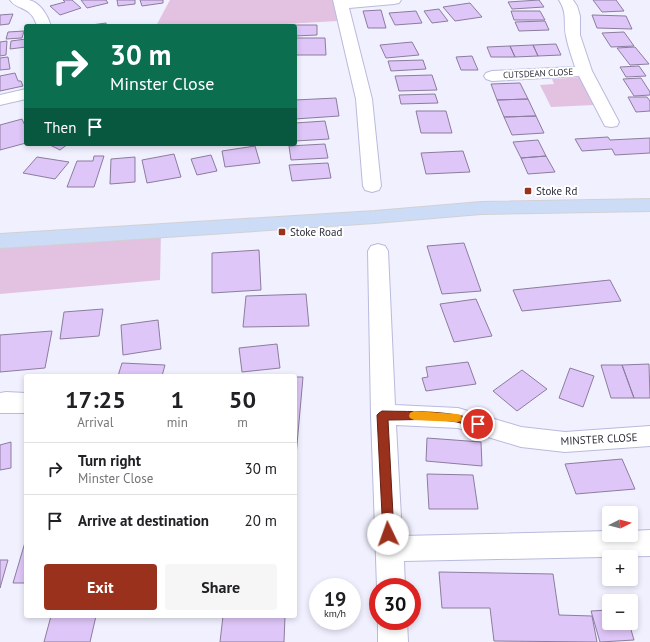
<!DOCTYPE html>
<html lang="en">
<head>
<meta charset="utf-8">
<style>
	body { margin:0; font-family:"PT Sans",sans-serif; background:#f6f6f6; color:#202124; height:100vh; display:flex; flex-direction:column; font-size:15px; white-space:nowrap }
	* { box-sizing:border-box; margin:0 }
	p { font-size:13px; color:#757577 }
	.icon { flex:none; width:22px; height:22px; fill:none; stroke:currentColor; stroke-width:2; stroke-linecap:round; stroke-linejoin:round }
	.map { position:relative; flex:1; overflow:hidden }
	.details { position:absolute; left:24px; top:374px; width:273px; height:244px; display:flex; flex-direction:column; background:#fff; border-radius:4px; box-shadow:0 2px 6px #0003 }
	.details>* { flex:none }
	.guide { position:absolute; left:24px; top:24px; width:273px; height:122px; border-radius:4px; box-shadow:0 2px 6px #0003; background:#0b6e4f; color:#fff; overflow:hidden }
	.needle { width:26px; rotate:84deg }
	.fabs { position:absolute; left:602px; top:506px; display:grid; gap:8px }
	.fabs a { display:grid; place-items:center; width:36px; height:36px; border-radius:4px; background:#fff; box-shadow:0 2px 6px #0003; font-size:20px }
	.speed { position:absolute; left:309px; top:578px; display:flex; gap:8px; font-size:20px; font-weight:700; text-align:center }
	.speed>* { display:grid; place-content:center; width:52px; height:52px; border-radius:50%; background:#fff; box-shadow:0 2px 6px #0003; line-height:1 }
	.speed small { font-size:10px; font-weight:400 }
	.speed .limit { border:6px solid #d22; background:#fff; color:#111 }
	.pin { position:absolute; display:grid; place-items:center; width:34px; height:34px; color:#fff; margin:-17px; border:2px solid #fff; border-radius:50%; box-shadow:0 1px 4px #0007 }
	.me { position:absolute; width:44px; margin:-22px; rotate:357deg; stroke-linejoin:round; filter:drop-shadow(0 0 3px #0008) }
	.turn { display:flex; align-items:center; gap:14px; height:84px; padding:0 20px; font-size:18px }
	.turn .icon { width:52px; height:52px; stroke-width:2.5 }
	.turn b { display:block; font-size:28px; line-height:34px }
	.then { display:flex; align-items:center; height:38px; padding:0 20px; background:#0003; gap:8px; font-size:15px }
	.eta { display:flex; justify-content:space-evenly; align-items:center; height:68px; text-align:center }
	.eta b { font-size:24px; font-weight:600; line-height:28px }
	.cta { display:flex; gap:8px; margin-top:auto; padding:8px 20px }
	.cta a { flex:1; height:46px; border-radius:4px; background:#9a311d; color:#fff; font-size:16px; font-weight:600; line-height:46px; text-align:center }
	.cta a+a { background:#f6f6f6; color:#202124 }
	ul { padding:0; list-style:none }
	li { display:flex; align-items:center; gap:12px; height:52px; padding:0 20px; border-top:1px solid #e0e0e0 }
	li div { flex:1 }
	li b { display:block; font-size:15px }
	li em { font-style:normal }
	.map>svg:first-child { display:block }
</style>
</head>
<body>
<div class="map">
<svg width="650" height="642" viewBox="0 0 650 642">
	<rect width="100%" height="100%" fill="#f0f0ff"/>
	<!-- green -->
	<path fill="#e2c2e0" d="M170,0H333L338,21L268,25L267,26H156Z
		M585,77L595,96L589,97L594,105L551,107L540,85L554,84L552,79Z
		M161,231L160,280L0,294V241Z"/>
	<!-- building -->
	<path fill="#dec6f8" stroke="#8c7d9d" d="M63,0H72L81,8L60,15L50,6L65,2Z
		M81,0H106L108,3L87,8Z
		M117,0H135V4L118,6Z
		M140,0H163V3L142,6Z
		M539,0L544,7L512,9L508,2Z
		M593,0H616L624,11L602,12Z
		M470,3L482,17L455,21L443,7Z
		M439,9L448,21L432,23L424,11Z
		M381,10L386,28H368L363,11Z
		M416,11L422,23L395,25L389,13Z
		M511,11H540L545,20H514Z
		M13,14L9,24L0,25V15Z
		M592,15L626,16L632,29L597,28Z
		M545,21L549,30L519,31L515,22Z
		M106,23L107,26H84Z
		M286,25H317V35L295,36V26Z
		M24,31L22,38L6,39L8,32Z
		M624,32L634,46L611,47L602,33Z
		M295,38H325L326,55H295Z
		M26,39V47L10,49L11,41Z
		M7,41L6,55L0,56V42Z
		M412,42L419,55L386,58L380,45Z
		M556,44L561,55L538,56L533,45Z
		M533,45L538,56L515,57L510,46Z
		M510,46L515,57H491L487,47Z
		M635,47L649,64L630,65L617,48Z
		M472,56L478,70H461L456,57Z
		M8,57L10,69L0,70V58Z
		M423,60L426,69L391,71L388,61Z
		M639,66L646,76L626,77L620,67Z
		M15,73L18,81H21L23,86L0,91V76Z
		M432,75L437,90L399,91L395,76Z
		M641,78L650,92V95L634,96L623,79Z
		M520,83L528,99L497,100L491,84Z
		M435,94L438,103L401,104L399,95Z
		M628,97H647L650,101V111L636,112Z
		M336,98L339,116L295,119V100Z
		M528,99L536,116L504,117L497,100Z
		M416,111H446L452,133H421Z
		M536,116L544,133L512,135L504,117Z
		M22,119L26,128V143L0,150V125Z
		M325,121L329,139L295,141V123Z
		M608,137L610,140L650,138V153L615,155L612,149L582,151L575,139Z
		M538,140L546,156L521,158L513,142Z
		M48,144H68L60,150Z
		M325,144L328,158L291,160L289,146Z
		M255,146L260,163L225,167L222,151Z
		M463,151L470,172L426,174L421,153Z
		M174,154L181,177L147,183L142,160Z
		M211,155L217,171L197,175L191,159Z
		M94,156H104L94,187H67L77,161H93Z
		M546,156L555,172L528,174L521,158Z
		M37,157L69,162L55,179L23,173Z
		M135,157V182L110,184L111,159Z
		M328,163L331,178L292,181L289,165Z
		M464,243L481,291L442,294L427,246Z
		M259,250L261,290L212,293V253Z
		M610,280L621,301L522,311L513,290Z
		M306,294L309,326L243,327L246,296Z
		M476,299L492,336L454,342L440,304Z
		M103,309L99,336L60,339L64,312Z
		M158,320L161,349L123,355L121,325Z
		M52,331L45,368L0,372V335Z
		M277,344L280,368L242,372L239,348Z
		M468,362L476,384L426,391L422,378L428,377L426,367Z
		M122,363L165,365L162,376H118Z
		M649,364L650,398H634L622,365Z
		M601,365H622L634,398H611Z
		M570,368L594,376L583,407L559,398Z
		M522,370L547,389L517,411L493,391Z
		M295,377H303L295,467Z
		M427,438L481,442L482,466L426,461Z
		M11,442V468L0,470V445Z
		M622,459L635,489L576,494L565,464Z
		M427,474L473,475L478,509H429Z
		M26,539V583H13Z
		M0,560H8L0,588Z
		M439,572L553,574L559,615L592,616L597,642L494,641L490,608H442Z
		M609,610V623H629L634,640L600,642L591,611Z
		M51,616H96L90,642H44Z
		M223,616H285L284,642H220Z"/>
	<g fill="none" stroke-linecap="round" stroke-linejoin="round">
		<defs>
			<path id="street" d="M10,0C16,0 24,0 29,0C41,3 48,16 51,26H37C31,5 18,11 10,0Z
				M333,0H401L399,3L394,4L349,8L372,99L381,186L379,190L372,192L365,190L363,186L356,99Z
				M559,0H573L577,6L580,16V35L592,71L619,122L617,126L611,127L605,126L579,76L492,81L486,79L484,76L486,73L492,71L575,67C572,57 568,47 566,36C563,22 568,14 559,0Z
				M26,89V99L0,105V95Z
				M378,244L385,246L388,251L395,405L458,408L521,427L565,432L650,426V446L565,452L521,447L458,428L396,425L402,536L609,531V535H631V531L650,530V556L404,561L405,587H378V590L377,587L371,415L368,251L371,246Z
				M6,392L26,393V413H0V393Z
				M378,619V621H407L408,642H378Z"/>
			<path id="primary" d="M650,199V211L481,214L375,223L0,248V234L375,211L481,202Z"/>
		</defs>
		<!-- street casing -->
		<use href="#street" stroke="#b9badd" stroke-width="2"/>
		<!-- primary casing -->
		<use href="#primary" stroke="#d1d1d4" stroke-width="2"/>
		<!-- street -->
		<use href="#street" fill="#fff" fill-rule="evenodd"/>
		<!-- primary -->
		<use href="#primary" fill="#cddcf6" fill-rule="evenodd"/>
	</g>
	<!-- route -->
	<path fill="#9a311d" stroke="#642013" d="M382,411C416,412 449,410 481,421L483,424L481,427C474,430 465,424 457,422C435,418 411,420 388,420L394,534L392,538L388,540L384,538L383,534L377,415L379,413Z"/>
	<!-- slow -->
	<path fill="#f59e0b" d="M414,411L457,414L461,415L462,418L461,421L457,422L414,420L410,418L409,416L410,413Z"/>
	<!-- markers -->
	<g fill="#9a311d" stroke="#fff" stroke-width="1.5">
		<rect x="524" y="187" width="8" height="8" rx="2"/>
		<rect x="278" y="228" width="8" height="8" rx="2"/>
	</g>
	<g text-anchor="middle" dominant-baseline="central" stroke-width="4" stroke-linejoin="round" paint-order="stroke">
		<!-- far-street labels -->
		<g font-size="9" fill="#2d2d3b" stroke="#fff">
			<text transform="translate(538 73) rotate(-3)">CUTSDEAN CLOSE</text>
		</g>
		<!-- poi labels -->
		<g font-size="11" fill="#2d2d3b" stroke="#fff" text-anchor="start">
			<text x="536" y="191">Stoke Rd</text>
			<text x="290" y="232">Stoke Road</text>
		</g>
		<!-- street labels -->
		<g font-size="11" fill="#2d2d3b" stroke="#fff">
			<text transform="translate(599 439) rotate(-3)">MINSTER CLOSE</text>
		</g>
	</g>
</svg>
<div class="fabs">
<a><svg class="needle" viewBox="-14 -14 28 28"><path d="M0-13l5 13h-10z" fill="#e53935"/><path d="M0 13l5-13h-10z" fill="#757577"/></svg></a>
<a>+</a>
<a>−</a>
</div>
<div class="speed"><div>19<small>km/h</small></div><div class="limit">30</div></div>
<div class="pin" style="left:478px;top:424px;background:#d93025"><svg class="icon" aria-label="arrive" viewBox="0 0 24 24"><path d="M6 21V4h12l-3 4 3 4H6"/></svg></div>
<svg class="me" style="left:388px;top:534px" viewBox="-20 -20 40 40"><circle r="19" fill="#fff"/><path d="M0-13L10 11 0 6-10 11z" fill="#9a311d"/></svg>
<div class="guide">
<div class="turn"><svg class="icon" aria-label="right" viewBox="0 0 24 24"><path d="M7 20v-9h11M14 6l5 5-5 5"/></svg><div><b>30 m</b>Minster Close</div></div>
<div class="then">Then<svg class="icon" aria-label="arrive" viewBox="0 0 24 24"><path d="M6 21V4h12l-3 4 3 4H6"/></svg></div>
</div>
<section class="details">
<div class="eta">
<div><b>17:25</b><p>Arrival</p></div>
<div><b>1</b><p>min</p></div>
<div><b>50</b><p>m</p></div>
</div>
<ul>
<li><svg class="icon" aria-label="right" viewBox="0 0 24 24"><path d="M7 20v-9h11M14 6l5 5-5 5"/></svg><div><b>Turn right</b><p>Minster Close</p></div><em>30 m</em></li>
<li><svg class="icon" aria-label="arrive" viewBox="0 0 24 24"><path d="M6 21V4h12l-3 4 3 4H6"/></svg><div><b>Arrive at destination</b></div><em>20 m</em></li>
</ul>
<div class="cta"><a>Exit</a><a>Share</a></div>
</section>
</div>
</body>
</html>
